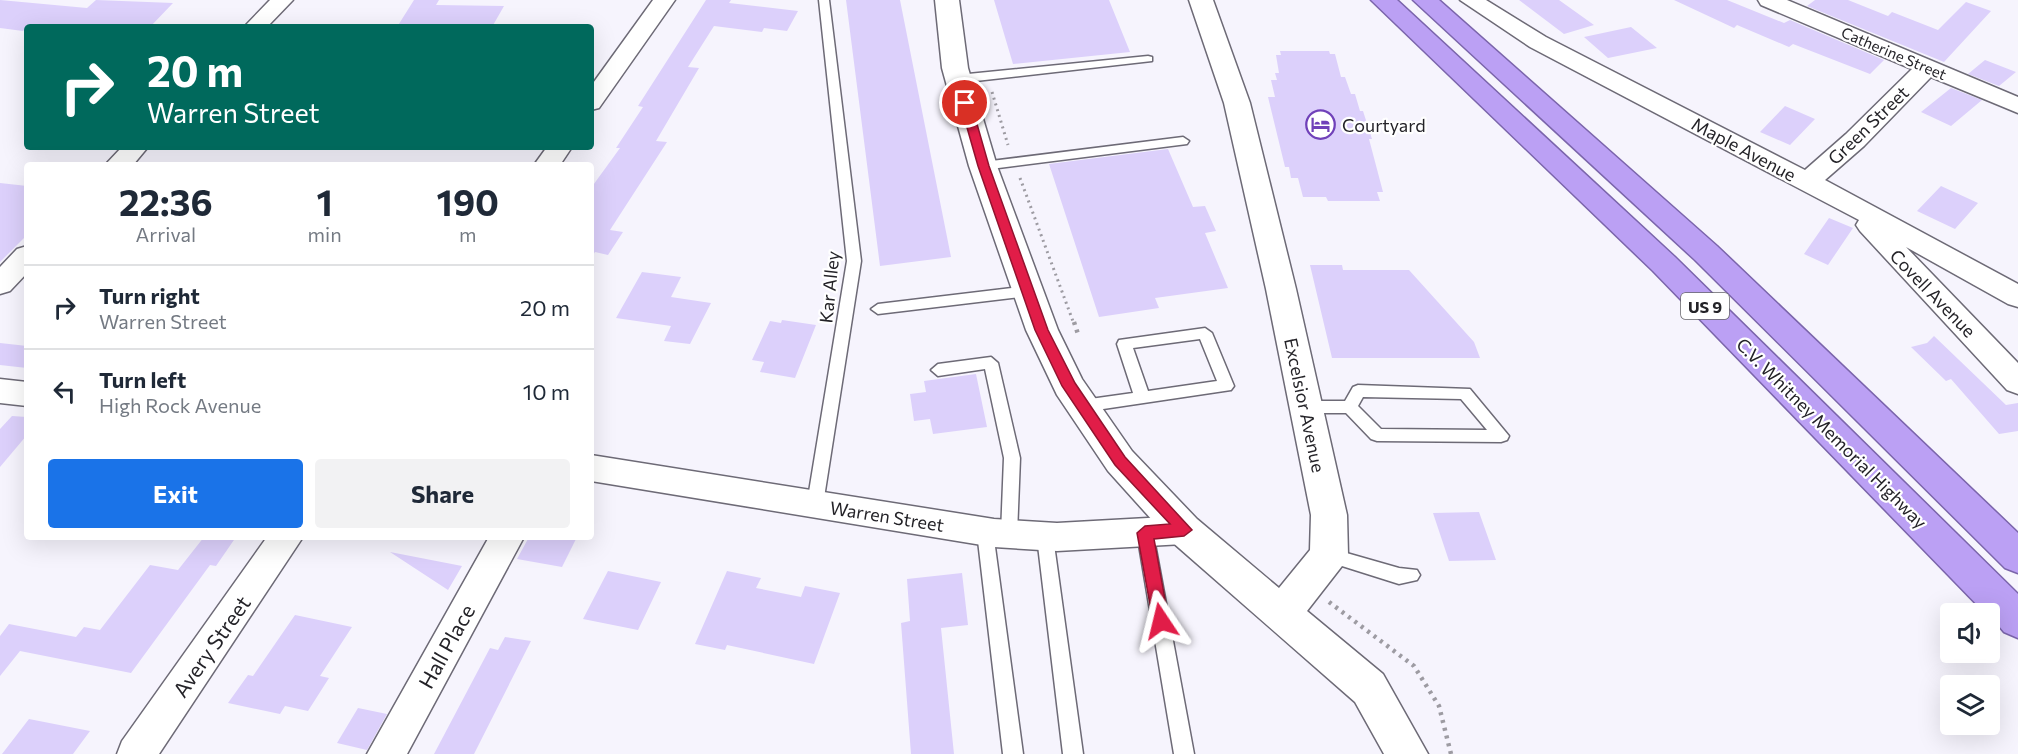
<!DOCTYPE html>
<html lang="en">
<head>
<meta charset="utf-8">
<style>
	body { margin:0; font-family:Commissioner,sans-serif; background:#f2f2f3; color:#1f2937; height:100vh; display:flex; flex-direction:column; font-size:22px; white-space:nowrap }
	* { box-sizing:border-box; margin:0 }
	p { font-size:20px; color:#747a83 }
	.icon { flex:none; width:33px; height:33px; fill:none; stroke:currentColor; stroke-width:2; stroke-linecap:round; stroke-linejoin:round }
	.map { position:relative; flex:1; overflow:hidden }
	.panel { position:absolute; left:24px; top:162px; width:570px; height:378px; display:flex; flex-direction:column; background:#fff; border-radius:6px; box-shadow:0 6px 24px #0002 }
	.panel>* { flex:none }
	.banner { position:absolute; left:24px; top:24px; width:570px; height:126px; border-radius:6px; box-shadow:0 6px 24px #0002; background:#00695c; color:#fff; overflow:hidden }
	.fabs { position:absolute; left:1940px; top:603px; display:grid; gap:12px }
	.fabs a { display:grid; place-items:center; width:60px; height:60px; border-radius:6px; background:#fff; box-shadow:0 6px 24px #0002; font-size:30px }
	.pin { position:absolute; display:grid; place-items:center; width:51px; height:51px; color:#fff; margin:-26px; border:3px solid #fff; border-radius:50%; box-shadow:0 2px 6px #0007 }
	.me { position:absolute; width:66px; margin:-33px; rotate:350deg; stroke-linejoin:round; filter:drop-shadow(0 0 4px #0008) }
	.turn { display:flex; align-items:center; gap:21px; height:126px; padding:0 24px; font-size:27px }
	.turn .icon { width:78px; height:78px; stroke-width:2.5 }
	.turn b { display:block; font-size:42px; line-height:51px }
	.eta { display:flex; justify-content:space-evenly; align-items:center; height:102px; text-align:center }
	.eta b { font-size:36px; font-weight:700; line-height:42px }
	.button { display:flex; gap:12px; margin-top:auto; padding:12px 24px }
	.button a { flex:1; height:69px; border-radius:6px; background:#1a73e8; color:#fff; font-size:24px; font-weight:700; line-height:69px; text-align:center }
	.button a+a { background:#f2f2f3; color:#1f2937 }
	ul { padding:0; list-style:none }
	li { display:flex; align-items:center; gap:18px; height:84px; padding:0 24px; border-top:2px solid #e0e1e3 }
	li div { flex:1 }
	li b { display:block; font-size:22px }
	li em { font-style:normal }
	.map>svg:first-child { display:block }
</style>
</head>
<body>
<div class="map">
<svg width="2018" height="754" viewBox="0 0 2018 754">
	<rect width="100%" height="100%" fill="#f6f4fd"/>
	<!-- building -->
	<path fill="#dcd0fb" d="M0,0L87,8L96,0L173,3L150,27H27L23,31L0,28Z
		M414,0H439L436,5L504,6L492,27H397Z
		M706,0H731L729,3L798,11L787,31L764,28L762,32L714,26L688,67L699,68L656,141L667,142L610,230L623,232L608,255L595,252L591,258V188L620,148H616L643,107L638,106Z
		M846,0H900L951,257L880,266Z
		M994,0H1109L1130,52L1013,64Z
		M1519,0H1559L1594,25L1564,34Z
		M1674,0H1727L1784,23L1790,20L1884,60L1870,74L1793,44L1789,47L1737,25L1734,28Z
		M1815,0H1848L1888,16L1892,12L1938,30L1966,2L1991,11L1944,62L1807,6Z
		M1631,27L1657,48L1608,58L1584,37Z
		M1280,51H1329L1330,54H1335L1341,77H1345L1351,94H1355L1360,111H1363L1372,139H1369L1383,192H1377L1380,201H1328L1326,197H1303L1298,178H1291L1289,167H1285L1268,97H1275L1271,80H1277L1275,73H1279L1276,55H1281Z
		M1985,60L2016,72L1999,86L1968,74Z
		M1951,88L1982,100L1951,126L1921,112Z
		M1785,106L1815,119L1790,145L1760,132Z
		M1168,149L1193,207L1205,206L1216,231L1205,233L1228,288L1155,298L1159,308L1099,317L1049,164Z
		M0,183L27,186V235L0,262Z
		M1941,186L1978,203L1955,229L1917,211Z
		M1829,218L1853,228L1828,265L1804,254Z
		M1310,265H1342L1343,270H1409L1474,342L1480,358H1332Z
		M642,272L681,277L671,297L711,303L690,344L664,341L671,326L616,318Z
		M782,320L816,325L795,378L760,372L764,362L752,360L770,321L781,323Z
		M1934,336L2006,405L2018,403V431L1999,434L1951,379L1946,381L1911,347L1927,343Z
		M0,343L27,346V368L0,365Z
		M976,374L987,427L933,434L930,419L914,421L910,394L926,392L924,381Z
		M12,416L27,417V435L0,467V429Z
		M1479,512L1496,560L1449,561L1433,513Z
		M204,537H236L216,566L210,565L131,673L20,651L0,676V636L9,624L76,637L84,627L100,630L150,565L178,570Z
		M529,537H577L562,567L517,559Z
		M390,552L462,566L448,590Z
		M608,571L661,582L638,630L583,619Z
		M727,571L761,578L756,588L801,597L805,586L840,593L814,664L727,645L725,650L695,644Z
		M962,573L968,625L941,628L954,754H911L901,623L910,621L907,579Z
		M295,615L352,627L320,676L329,678L308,711L285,706L280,714L228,703L248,675L253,676Z
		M505,637L531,641L474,754H434L490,648L498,650Z
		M358,708L387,714L367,750L337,743Z
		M29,719L90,731L73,754H2Z"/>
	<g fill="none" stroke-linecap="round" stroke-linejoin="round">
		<defs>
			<path id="service" d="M819,0H829L861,261L823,504L821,509L815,511L809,509L807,504L847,261Z
				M1148,56L1152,57V61L958,83L952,79L958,75Z
				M1183,137L1189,141L1187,144L983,170L977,166L983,162Z
				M1028,286L1035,291L1028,296L878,314L871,309L878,304Z
				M1205,328L1212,333L1234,386L1231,390L1083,412L1078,410L1075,406L1078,402L1083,400L1133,393L1117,344L1119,340ZM1200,339L1217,381L1148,391L1133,348Z
				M991,357L998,363L1020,458L1017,534L1015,539L1009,541L1003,539L1001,534L1004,458L985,369L938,376L931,370L938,364Z
				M1358,385L1470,389L1509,436L1507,440L1501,442L1377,441L1371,439L1346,413H1306L1301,411L1298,407L1301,403L1306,401H1345L1353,387ZM1363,397L1461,399L1487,430L1381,429L1358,406Z
				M985,525L991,527L993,532L1023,754H1003L977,532L979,527Z
				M1145,526L1151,528L1153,533L1194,754H1174L1137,533L1139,528Z
				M1045,530L1051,532L1053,537L1083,754H1063L1037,537L1039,532Z
				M1329,548L1399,568L1417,570L1420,575L1417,580L1399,584L1323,560L1321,555L1323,550Z"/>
			<path id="minor" d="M270,0H293L267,27H244Z
				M653,0H675L599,108L591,110V86Z
				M1460,0H1486L1546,37L1805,170L1846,134L1912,69L1761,5L1758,0H1787L2018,97V113L1931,77L1864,146L1825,180L2018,284V307L2008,304L1906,247L2018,363V394L2007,390L1860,231L1856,225L1859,220L1530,47Z
				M122,147H148L133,165H105Z
				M547,147H572L560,165H534Z
				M27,246V273L10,291L0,294V267L17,249Z
				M0,379L27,382V406L0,403Z
				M591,455L994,519L1057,523L1184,516L1196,520L1201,530L1196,540L1184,544L1057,551L994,547L591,481Z
				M267,537H303L159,754H117L122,741Z
				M489,537H524L407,754H367Z"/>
			<path id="tertiary" d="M935,0H959L968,68L997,166L1058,330L1082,379L1132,451L1197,519L1279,588L1310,550L1311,515L1266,289L1224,103L1189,0H1213L1250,103L1296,289L1347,515L1348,555L1342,566L1307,611L1383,674L1428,754H1384L1355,702L1171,541L1108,471L1057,395L1026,330L969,166L942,68Z"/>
			<path id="trunk" d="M1371,0H1397L1675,257L2018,594V638L2004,632L1989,614H1986L1653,271Z
				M1413,0H1439L1717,246L2018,533V573L2005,568L1695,260Z"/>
		</defs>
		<!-- service casing -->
		<use href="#service" stroke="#6d6a76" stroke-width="3"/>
		<!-- minor casing -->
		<use href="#minor" stroke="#6d6a76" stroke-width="3"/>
		<!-- tertiary casing -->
		<use href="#tertiary" stroke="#6d6a76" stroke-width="3"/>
		<!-- trunk casing -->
		<use href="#trunk" stroke="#7b65ab" stroke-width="3"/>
		<!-- path-far1 -->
		<path stroke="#9d9ba2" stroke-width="3" stroke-dasharray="2 4" stroke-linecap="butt" d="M992,92L1008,145
			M1020,178L1074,324"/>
		<!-- path -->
		<path stroke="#9d9ba2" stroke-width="4.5" stroke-dasharray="3 5" stroke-linecap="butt" d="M1074,322L1078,334
			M1329,602L1414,666L1439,706L1451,754"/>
		<!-- service -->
		<use href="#service" fill="#fff" fill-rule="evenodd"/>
		<!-- minor -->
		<use href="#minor" fill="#fff" fill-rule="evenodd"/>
		<!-- tertiary -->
		<use href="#tertiary" fill="#fff" fill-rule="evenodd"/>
		<!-- trunk -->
		<use href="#trunk" fill="#bba0f4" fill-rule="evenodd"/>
	</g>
	<!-- route -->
	<path fill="#e11d48" stroke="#92132f" stroke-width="1.5" d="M965,100L971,103L989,166L1048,330L1075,383L1125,457L1192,530L1184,536L1154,539L1169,621L1166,626L1161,629L1155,626L1153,621L1137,533L1145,526L1170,524L1115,465L1062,386L1035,330L978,166L960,103Z"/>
	<!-- icons -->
	<defs>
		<symbol id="hotel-ring" viewBox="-11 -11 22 22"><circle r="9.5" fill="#fff" stroke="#7041b9" stroke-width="1.5"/><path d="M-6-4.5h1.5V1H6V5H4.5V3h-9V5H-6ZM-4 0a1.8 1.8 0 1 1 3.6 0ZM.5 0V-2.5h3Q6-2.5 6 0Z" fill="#7041b9"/></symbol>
	</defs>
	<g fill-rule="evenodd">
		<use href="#hotel-ring" x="1304" y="108" width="33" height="33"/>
	</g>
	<g text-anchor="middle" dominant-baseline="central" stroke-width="4.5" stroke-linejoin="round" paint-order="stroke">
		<!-- far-street labels -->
		<g font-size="15" fill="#242328" stroke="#fff">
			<text transform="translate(1894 53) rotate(23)">Catherine Street</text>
		</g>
		<!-- shield labels -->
		<rect fill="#fff" stroke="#666568" stroke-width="1.5" x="1681" y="293" width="48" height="26" rx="4.5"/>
		<g font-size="16" font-weight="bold" fill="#242328">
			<text x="1705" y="306">US 9</text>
		</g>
		<!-- poi labels -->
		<g font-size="18" fill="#242328" stroke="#fff" text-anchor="start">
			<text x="1342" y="125">Courtyard</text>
		</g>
		<!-- street labels -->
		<g font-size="18" fill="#242328" stroke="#fff">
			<text transform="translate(1868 125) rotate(-44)">Green Street</text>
			<text transform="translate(1744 149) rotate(28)">Maple Avenue</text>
			<text transform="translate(829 287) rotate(-84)">Kar Alley</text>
			<text transform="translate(1933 293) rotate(46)">Covell Avenue</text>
			<text transform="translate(1305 405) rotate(78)">Excelsior Avenue</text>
			<text transform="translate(1832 433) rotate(45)">C.V. Whitney Memorial Highway</text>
			<text transform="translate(887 516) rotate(9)">Warren Street</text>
		</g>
		<!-- near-street labels -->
		<g font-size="21" fill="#242328" stroke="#fff">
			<text transform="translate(211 646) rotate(-55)">Avery Street</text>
			<text transform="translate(446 646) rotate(-61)">Hall Place</text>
		</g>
	</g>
</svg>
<div class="fabs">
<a><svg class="icon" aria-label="sound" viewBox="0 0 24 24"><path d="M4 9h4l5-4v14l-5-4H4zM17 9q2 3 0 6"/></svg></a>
<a><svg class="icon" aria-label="layers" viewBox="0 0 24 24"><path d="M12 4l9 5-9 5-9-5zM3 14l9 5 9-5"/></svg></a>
</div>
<div class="pin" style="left:965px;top:103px;background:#d93025"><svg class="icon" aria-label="arrive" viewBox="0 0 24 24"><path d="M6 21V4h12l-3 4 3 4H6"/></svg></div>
<svg class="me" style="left:1161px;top:621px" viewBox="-20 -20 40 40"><path d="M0-17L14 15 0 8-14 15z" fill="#e11d48" stroke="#fff" stroke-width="4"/></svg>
<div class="banner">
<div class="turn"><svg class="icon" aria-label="right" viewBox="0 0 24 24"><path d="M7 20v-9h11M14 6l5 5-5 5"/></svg><div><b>20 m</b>Warren Street</div></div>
</div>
<section class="panel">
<div class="eta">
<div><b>22:36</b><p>Arrival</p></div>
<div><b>1</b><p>min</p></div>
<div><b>190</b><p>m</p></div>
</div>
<ul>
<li><svg class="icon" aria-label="right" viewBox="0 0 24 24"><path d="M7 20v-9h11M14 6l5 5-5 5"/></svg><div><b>Turn right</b><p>Warren Street</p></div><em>20 m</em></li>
<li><svg class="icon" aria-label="left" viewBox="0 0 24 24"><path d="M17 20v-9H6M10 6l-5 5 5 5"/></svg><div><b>Turn left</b><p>High Rock Avenue</p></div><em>10 m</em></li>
</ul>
<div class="button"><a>Exit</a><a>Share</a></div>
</section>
</div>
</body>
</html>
